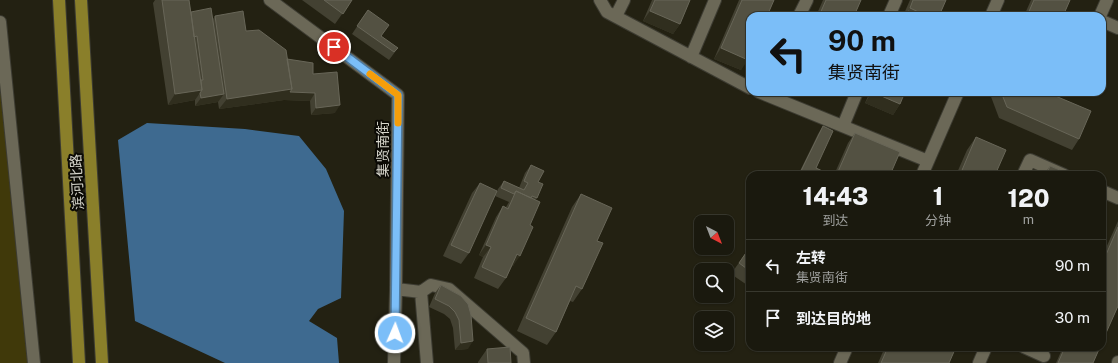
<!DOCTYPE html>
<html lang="zh">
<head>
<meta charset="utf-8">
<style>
	body { margin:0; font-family:"Public Sans","Noto Sans SC",sans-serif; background:#27261c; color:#f1f3f6; height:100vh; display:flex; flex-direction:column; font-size:15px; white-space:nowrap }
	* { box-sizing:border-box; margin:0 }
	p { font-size:13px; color:#9fa09e }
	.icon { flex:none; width:22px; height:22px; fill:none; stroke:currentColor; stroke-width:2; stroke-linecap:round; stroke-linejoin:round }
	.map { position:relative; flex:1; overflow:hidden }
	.panel { position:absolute; left:746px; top:171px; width:360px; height:180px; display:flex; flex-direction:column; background:#1a190e; border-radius:12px; box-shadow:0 1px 3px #0004,0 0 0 1px #38382e }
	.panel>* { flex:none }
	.banner { position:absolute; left:746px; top:12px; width:360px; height:84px; border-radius:12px; box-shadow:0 1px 3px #0004,0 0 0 1px #38382e; background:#7bbef8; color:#111; overflow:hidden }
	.needle { width:26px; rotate:138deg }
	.fabs { position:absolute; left:694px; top:215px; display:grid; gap:8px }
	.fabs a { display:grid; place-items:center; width:40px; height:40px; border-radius:8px; background:#1a190e; box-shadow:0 1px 3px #0004,0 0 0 1px #38382e; font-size:20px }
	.pin { position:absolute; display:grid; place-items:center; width:34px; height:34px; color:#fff; margin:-17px; border:2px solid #fff; border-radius:50%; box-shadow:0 1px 4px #0007 }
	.me { position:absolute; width:44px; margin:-22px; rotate:2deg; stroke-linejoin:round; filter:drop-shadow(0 0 3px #0008) }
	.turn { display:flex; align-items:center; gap:14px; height:84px; padding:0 16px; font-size:18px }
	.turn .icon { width:52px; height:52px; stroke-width:2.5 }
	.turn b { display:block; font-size:28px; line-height:34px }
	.eta { display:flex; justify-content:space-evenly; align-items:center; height:68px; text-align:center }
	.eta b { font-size:24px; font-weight:800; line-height:28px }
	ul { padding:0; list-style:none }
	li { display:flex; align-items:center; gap:12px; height:52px; padding:0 16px; border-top:1px solid #38382e }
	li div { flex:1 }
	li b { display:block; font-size:15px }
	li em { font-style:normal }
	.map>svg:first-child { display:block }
</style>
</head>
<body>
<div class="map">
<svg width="1118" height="363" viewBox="0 0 1118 363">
	<rect width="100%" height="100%" fill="#232112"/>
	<!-- green -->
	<path fill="#40390a" d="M0,22L33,363H0Z"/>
	<!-- water -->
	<path fill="#3e6a90" d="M147,123L245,129L299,136L326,169L344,211L341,298L318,309L309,321L337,338L339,363H225L135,321L118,140Z"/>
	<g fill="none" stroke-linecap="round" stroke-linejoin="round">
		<defs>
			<path id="minor" d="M270,0L398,95L396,289L394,363
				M600,0L607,12L750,88
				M616,16L624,0
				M799,16L807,0
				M889,16L896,0
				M991,16L998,0
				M1100,16L1107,0
				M1102,21L1118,28
				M0,22L34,363
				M691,57L715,0
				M759,92L928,161
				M843,126L857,92
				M922,175L958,92
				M1023,175L1030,160L1064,175
				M1102,191L1118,198
				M396,289L421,292L431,285L449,289L523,353L524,363
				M421,292L427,363
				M1024,347L1044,356
				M840,363L847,347
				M979,363L986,347
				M1118,363V362"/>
			<path id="major" d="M59,0L79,363
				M81,0L102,363"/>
		</defs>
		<!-- minor casing -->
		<use href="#minor" stroke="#3d3c32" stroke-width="14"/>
		<!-- major casing -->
		<use href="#major" stroke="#3d3c32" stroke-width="14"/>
		<!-- minor -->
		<use href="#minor" stroke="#6b6857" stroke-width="12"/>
		<!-- major -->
		<use href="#major" stroke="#8a7f2a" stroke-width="12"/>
	</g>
	<!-- wall -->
	<path fill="#434132" d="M155,0H189L191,12L213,19L215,16L246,31L287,59L313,74L335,113L311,115L310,101L284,100L219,109L218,102L195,106V100L168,105L153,3Z
		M302,0H352L335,24Z
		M652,0H690L680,24L673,34L643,21Z
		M739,0H774L741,70L714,59Z
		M823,0H861L854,16H816Z
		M910,0H946L939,16H903Z
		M1031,0H1070L1063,16H1024Z
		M368,10L381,36L398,48L389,60L352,34Z
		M870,92H905L900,104L893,115L865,103Z
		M990,92H1046L1079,139L1072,150L999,118L990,94Z
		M823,126L816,168L831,175H798L818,134Z
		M855,133L890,175H834L848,143Z
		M976,137L995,175H956L967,150Z
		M531,165L538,182L537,198L535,200L530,225L513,266H512L506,278L498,289L474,278L483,257L479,255L496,217L503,206L506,207L509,202L495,196L498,189L504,181L519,188L525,173Z
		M1050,166L1072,175H1044Z
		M480,183L469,253L461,264L443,256L472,193Z
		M581,194L597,241L582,289L573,302L570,301L556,332L547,345L517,331L572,207Z
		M1118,221V306L1102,342V257Z
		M750,247V287L731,274Z
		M441,285L461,296L468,349L455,350L453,328L450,319L444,314L429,307L435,293Z
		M885,347H956L949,363H878Z
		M1063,347H1100L1093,363H1056Z
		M487,349L511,363H478V362Z"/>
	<!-- shaded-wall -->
	<path fill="#302e1e" d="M650,11L680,24L673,34L643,21Z
		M721,48L748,60L741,70L714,59Z
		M292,89L315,93L310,101L284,100L219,109L227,99Z
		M202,90L195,100L168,105L175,94Z
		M872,92L900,104L893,115L865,103Z
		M224,94L218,102L195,106L201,98Z
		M340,105L335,113L311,115L316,108Z
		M486,245L491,247L483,257L479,255Z
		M517,254L520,256L513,266L509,265Z
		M473,341L468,349L455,350L461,343Z"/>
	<!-- building -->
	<path fill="#535142" stroke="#686658" d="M162,0H189L202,90L175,94Z
		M324,0H352L343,14Z
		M655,0H690L680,24L650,11Z
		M742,0H774L767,16H750V56L748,60L721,48Z
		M826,0H861L854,16H819Z
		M913,0H946L939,16H927L910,8Z
		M1034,0H1070L1063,16H1027Z
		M211,8L224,94L201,98L200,93L202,90L201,80H203L197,36L194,37L191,12Z
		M368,10L389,25L381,36L398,48L394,52L357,26Z
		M243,11L246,31L259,30L286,50L292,89L227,99L215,16Z
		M908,11L920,16H906Z
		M287,59L313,63V74L337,72L340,105L316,108L315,93L290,92L292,89Z
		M872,92H905L900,104Z
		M1001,92H1046L1091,111L1079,139L1007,107Z
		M823,126L833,131L816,168L831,175H805L801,172L799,175Z
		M855,133L900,152L890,175H839L837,174Z
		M976,137L1006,150L995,175H960Z
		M531,165L544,171L538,182L543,184L537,198L532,196L531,198L516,191L514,194L501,188L504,181L524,190L528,183L524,181Z
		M1050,166L1072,175H1046Z
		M801,172L805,175H799Z
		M480,183L497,191L469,253L451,245Z
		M516,191L540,202L530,225L533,227L520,256L517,254L506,278L482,267L491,247L486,245L503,206L508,209Z
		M581,194L612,208L597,241L603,243L582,289L576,286L556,332L526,318Z
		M1118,227V306L1102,342V264Z
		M750,247V271L739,263Z
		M441,285L461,296L468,304L471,315L473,341L461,343L459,320L455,312L449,306L435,299Z
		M510,347L511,363H488L487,349Z
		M888,347H956L949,363H881Z
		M1065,347H1100L1093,363H1058Z"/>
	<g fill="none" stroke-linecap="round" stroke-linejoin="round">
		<defs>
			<path id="route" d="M334,47L398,95L395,333"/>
		</defs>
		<!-- route casing -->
		<use href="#route" stroke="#507ca1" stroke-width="10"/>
		<!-- route -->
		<use href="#route" stroke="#7bbef8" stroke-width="7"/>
		<!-- slow -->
		<path stroke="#f59e0b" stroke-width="7" d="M370,74L398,95V123"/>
	</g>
	<g text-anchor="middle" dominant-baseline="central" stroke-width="4" stroke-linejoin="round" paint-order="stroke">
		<!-- street labels -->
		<g font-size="14" fill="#d7d6cc" stroke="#0b0a05">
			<text transform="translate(383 149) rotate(-90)">集贤南街</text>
			<text transform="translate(77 182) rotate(-93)">滨河北路</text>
		</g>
	</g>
</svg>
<div class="fabs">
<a><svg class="needle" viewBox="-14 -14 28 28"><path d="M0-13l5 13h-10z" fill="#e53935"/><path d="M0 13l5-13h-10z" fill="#9fa09e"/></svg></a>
<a><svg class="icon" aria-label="search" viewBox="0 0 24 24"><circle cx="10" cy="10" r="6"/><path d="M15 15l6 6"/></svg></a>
<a><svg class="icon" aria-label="layers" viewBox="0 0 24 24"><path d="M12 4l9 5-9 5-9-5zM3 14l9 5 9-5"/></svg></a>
</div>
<div class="pin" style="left:334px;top:47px;background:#d93025"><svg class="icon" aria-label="arrive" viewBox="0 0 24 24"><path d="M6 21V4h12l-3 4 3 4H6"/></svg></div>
<svg class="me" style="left:395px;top:333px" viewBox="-20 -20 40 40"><circle r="17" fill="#7bbef8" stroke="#fff" stroke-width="3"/><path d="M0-11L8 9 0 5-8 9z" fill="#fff"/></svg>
<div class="banner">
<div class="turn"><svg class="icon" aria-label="left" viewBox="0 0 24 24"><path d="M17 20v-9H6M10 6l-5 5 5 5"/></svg><div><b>90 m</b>集贤南街</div></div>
</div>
<section class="panel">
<div class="eta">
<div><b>14:43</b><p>到达</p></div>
<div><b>1</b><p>分钟</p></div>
<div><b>120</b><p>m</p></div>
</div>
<ul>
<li><svg class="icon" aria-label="left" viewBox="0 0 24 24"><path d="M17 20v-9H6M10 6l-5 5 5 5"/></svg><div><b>左转</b><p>集贤南街</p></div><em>90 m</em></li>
<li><svg class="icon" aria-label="arrive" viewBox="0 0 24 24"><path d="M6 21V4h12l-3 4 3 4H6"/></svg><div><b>到达目的地</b></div><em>30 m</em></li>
</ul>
</section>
</div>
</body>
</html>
